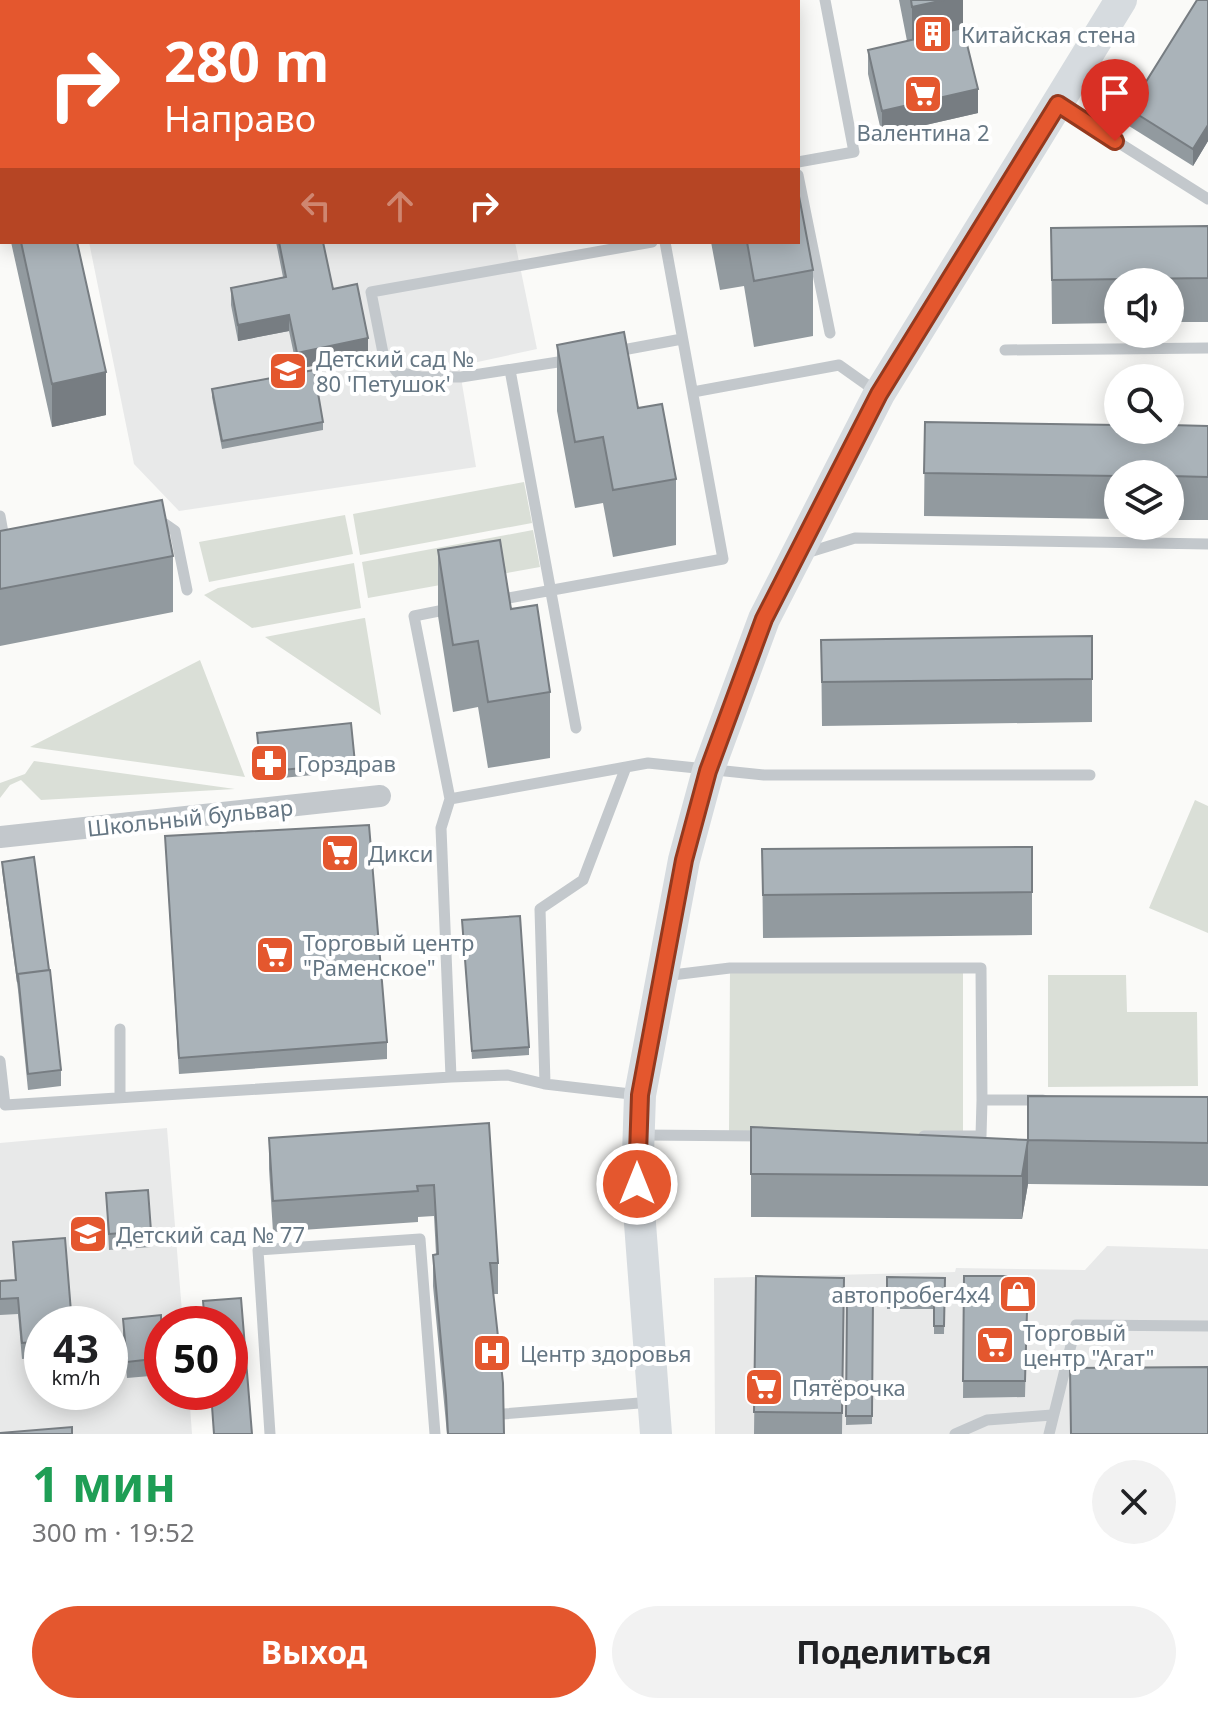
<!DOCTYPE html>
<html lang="ru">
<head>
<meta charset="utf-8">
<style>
	body { margin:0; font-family:"Noto Sans",sans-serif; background:#f2f2f2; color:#202124; height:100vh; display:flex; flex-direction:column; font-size:30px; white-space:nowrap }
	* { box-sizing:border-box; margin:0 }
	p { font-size:26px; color:#757577 }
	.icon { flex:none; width:44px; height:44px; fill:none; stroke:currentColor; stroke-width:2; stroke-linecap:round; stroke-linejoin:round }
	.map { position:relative; height:1434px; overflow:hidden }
	.side { display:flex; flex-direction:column; background:#fff; flex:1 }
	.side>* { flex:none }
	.guide { position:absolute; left:0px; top:0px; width:800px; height:244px; box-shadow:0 4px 20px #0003; background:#e4572e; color:#fff; overflow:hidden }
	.controls { position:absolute; left:1104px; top:268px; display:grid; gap:16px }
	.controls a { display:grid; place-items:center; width:80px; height:80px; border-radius:50%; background:#fff; box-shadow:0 4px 20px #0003; font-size:40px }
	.speed { position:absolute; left:24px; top:1306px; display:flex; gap:16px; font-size:40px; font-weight:700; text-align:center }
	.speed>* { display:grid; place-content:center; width:104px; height:104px; border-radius:50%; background:#fff; box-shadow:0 4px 20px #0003; line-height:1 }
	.speed small { font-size:20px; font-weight:400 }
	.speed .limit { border:12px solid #d22; background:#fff; color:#111 }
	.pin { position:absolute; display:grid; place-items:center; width:68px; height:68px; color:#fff; margin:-82px -34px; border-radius:50% 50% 50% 0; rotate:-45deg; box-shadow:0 0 8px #0007 }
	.pin .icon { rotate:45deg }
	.me { position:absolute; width:88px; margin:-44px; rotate:0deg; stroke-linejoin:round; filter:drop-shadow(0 0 6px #0008) }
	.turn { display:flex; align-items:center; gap:28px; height:168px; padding:0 32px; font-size:36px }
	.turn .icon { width:104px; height:104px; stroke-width:2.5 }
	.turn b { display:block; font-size:56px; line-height:68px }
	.lanes { display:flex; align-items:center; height:76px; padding:0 32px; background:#0003; justify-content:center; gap:40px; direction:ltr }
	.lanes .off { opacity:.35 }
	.round { display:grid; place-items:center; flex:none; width:84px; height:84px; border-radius:42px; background:#f2f2f2 }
	.summary { display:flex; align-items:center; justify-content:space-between; height:136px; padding:0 32px }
	h1 { font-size:48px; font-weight:700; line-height:60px; color:#1e9e55 }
	.cta { display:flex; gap:16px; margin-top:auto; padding:16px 32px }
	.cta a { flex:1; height:92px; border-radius:48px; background:#e4572e; color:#fff; font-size:32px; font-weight:700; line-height:92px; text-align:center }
	.cta a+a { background:#f2f2f2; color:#202124 }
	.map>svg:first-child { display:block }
</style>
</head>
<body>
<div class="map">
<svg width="1208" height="1434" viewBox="0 0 1208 1434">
	<rect width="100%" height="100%" fill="#fafaf8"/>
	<!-- built -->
	<path fill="#e8e9e9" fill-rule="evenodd" d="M89,242H515L537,349L459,366L476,467L179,511L134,464Z
		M167,1128L183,1324H162V1392H189L192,1434H0V1143ZM42,1324H110V1392H42Z
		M1107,1246L1208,1249V1434H715L714,1278L955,1272L956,1268L1085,1270Z"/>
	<!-- green -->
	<path fill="#dadfd7" d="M524,482L532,523L360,555L353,514Z
		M345,515L353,554L209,582L199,542Z
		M533,530L540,567L368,598L362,562Z
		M354,563L361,608L252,628L204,595L218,588Z
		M365,618L381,715L265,637L364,618Z
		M200,660L245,777L30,747Z
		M34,761L235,789L41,800L21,780L10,785L0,798V783L25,774Z
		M1195,800L1208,806V933L1149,908Z
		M730,968L963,969V1136L729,1135Z
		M1048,975H1126L1127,1012H1197L1198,1086L1048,1087Z"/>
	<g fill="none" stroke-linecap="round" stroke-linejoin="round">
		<!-- lane -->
		<path stroke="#c3c8cc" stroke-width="11" d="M60,0V2
			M620,0V2
			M213,2L223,0
			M1059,105L1208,199
			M798,162L854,152L825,0
			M798,175L830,333
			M1005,350L1208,348
			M612,352L682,339
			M571,360L461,377H421L397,372L383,353L371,292L652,242
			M510,370L576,728
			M693,392L839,365L877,392
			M0,516L5,544
			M154,526L165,524L175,531L187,590
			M803,554L855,538L1208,544
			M498,600L723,559L665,242
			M449,609L414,616L450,799
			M664,976L730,968H981L982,1100
			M0,1061L5,1105L451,1077
			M545,1084L540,909L583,880L626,767
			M639,1095L545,1084L508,1075L451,1077L441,828L450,799L648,763L764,775H1090
			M120,1096V1029
			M640,1135L767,1136
			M924,1136H981L982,1100H1043
			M490,1415L652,1402
			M270,1434L258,1250L420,1239L435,1434
			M955,1434L987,1420L1052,1415
			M1049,1434L1076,1325L1208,1326"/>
		<!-- street -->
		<path stroke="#c3c8cc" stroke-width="22" d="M0,837L380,796"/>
		<!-- secondary -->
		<path stroke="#d6dbdf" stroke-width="32" d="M656,1434L637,1184L640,1095L684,860L708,771L764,619L879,394L1121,0"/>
	</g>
	<!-- wall -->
	<path fill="#929a9f" d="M0,0L2,2V199L0,190Z
		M89,0H181L171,2H89Z
		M899,0H963V28L978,113L882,135L868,74V50L907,41Z
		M1208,0V141L1193,166L1129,126V109Z
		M1208,226V322H1170V282H1118V323L1052,324L1051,228Z
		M11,242H77L106,415L52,427Z
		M276,242H323L333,289L368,355L297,369L289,331L238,341L231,305V288L283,277Z
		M711,242H798L813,270V336L754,347L744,286L720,290Z
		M557,345L638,408L676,479V545L613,557L603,503L575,508L557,411Z
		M212,389L323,422V430L222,449L212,397Z
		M925,422L1208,426V520H1170V474H1118V519L924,516Z
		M0,531L173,556V612L0,646Z
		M438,550L511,609L550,692V758L488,768L478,707L453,712L438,616Z
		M1092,636V722L822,726L821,640Z
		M257,733L355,763V771L261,780Z
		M165,836L387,1042V1059L179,1074Z
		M1032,847V935L763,938L762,849Z
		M2,862L61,1070V1086L28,1090L18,990L2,870Z
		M462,920L529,1047V1055L472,1059Z
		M1208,1097V1186L1028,1184L1022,1219L751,1217V1174L1028,1140Z
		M489,1123L498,1263V1294H493L504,1434H447L433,1286V1255L436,1254L434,1216L418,1217V1222L273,1232L269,1169V1138Z
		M106,1193L151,1231V1247L109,1250Z
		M13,1242L42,1324V1357L22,1359L18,1314L0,1315V1281L15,1280Z
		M756,1276L844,1278L842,1434H754Z
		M964,1276H1028L1025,1397L963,1398Z
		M887,1277L945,1278L944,1334H934V1309H887Z
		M847,1298H873L872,1424L846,1425Z
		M123,1319L162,1329V1375L127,1378L123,1335Z"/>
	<!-- shaded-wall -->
	<path fill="#777d82" d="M944,0H963V52L912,64V7Z
		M978,89V113L882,135V111Z
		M1208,125V141L1193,166V149Z
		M289,315V331L238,341V325Z
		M368,338V355L297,369V353Z
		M106,372V415L52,427V384Z
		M1028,1140V1184L1022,1219V1176Z"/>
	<!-- building -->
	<path fill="#aab3b9" stroke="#777d82" stroke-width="2" d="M0,0H24L25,2H2V156L0,147Z
		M911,0H944L912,7Z
		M1197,0H1208V125L1193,149L1129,109Z
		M963,28L978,89L882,111L868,50Z
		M798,191L813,270L754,281L747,242H798Z
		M1208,226V278L1052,280L1051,228Z
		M21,242H77L106,372L52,384Z
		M279,242H323L333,289L357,284L368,338L297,353L289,315L238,325L231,288L286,277Z
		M624,332L638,408L662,404L676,479L613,490L603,437L575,442L557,345Z
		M314,370L323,422L222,441L212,389Z
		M925,422L1118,425V430H1170V425L1208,426V477L1170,476V474H1118V476L924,473Z
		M162,500L173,556L0,589V531Z
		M500,540L511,609L537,605L550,692L488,702L478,641L453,645L438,550Z
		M1092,636V679L822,682L821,640Z
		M351,723L355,763L261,772L257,733Z
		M369,825L387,1042L179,1058L165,836Z
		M1032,847V892L763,895L762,849Z
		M34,857L49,970L18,974V982L2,862Z
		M520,916L529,1047L472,1051L462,920Z
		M50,970L61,1070L28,1074L18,974Z
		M1028,1096L1208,1097V1143L1028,1140Z
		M489,1123L498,1263H490L503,1383L504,1434H448L446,1396L433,1255L438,1254L434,1185L417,1186L418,1191L273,1201L269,1138Z
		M751,1127L1028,1140L1022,1176L751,1174Z
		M148,1190L151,1231L109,1234L106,1193Z
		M65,1238L72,1324H42V1341L22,1343L18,1298L0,1299V1281L16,1280L13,1242Z
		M756,1276L844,1278L842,1413L754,1412Z
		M964,1276H1028L1025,1381H963Z
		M887,1277L945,1278L944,1326H934V1301H887Z
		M241,1298L252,1434H214L211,1392H230V1324H205L203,1301Z
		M847,1298H873L872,1416H846Z
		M161,1315L162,1358L127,1362L123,1319Z
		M1208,1367V1434H1071L1070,1368Z
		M72,1427V1434H0V1433Z"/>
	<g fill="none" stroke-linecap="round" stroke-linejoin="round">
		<defs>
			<path id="route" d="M637,1184L640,1095L684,860L708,771L764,619L879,394L1058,104L1115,141"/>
		</defs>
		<!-- route casing -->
		<use href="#route" stroke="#94391e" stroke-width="20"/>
		<!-- route -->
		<use href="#route" stroke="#e4572e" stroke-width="14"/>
	</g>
	<!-- icons -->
	<defs>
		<symbol id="building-square" viewBox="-11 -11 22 22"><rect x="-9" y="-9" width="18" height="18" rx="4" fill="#e4572e" stroke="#fff"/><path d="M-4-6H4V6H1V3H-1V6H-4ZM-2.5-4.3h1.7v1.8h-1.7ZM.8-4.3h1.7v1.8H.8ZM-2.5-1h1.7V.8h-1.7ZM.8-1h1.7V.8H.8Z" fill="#fff"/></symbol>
		<symbol id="supermarket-square" viewBox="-11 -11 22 22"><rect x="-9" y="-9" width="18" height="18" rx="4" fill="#e4572e" stroke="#fff"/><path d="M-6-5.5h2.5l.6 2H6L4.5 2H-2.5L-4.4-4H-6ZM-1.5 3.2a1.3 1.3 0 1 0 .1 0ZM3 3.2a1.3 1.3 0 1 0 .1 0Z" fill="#fff"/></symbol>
		<symbol id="school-square" viewBox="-11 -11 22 22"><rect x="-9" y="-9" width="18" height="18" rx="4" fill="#e4572e" stroke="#fff"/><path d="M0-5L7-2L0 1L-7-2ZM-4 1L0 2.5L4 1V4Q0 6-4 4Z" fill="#fff"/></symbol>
		<symbol id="pharmacy-square" viewBox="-11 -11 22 22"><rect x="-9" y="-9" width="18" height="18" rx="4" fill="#e4572e" stroke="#fff"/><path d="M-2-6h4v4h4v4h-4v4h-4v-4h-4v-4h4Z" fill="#fff"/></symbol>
		<symbol id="shop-square" viewBox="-11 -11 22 22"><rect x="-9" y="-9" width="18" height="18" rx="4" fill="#e4572e" stroke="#fff"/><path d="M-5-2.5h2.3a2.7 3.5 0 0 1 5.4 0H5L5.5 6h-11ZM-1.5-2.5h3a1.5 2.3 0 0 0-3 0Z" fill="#fff"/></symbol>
		<symbol id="hospital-square" viewBox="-11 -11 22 22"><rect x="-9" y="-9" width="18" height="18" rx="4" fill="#e4572e" stroke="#fff"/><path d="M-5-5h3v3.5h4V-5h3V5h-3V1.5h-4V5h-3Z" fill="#fff"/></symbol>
	</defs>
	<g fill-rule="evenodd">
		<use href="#building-square" x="911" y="12" width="44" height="44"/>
		<use href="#supermarket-square" x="901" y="72" width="44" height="44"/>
		<use href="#school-square" x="266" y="349" width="44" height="44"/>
		<use href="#pharmacy-square" x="247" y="741" width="44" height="44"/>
		<use href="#supermarket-square" x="318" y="831" width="44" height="44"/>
		<use href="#supermarket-square" x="253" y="933" width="44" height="44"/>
		<use href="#school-square" x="66" y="1212" width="44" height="44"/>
		<use href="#shop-square" x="996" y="1272" width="44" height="44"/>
		<use href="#supermarket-square" x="973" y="1323" width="44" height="44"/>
		<use href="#hospital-square" x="470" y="1331" width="44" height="44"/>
		<use href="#supermarket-square" x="742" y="1365" width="44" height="44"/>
	</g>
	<g text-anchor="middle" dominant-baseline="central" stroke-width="8" stroke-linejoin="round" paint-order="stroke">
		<!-- poi labels -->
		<g font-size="22" fill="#657683" stroke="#fff" text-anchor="start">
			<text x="961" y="34">Китайская стена</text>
			<text x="923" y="132" text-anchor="middle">Валентина 2</text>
			<text x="316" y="358">Детский сад №<tspan x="316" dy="25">80 'Петушок'</tspan></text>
			<text x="297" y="763">Горздрав</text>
			<text x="368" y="853">Дикси</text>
			<text x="303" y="942">Торговый центр<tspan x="303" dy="25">"Раменское"</tspan></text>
			<text x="116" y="1234">Детский сад № 77</text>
			<text x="990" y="1294" text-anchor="end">автопробег4х4</text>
			<text x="1023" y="1332">Торговый<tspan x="1023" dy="25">центр "Агат"</tspan></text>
			<text x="520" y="1353">Центр здоровья</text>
			<text x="792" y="1387">Пятёрочка</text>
		</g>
		<!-- street labels -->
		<g font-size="22" fill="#657683" stroke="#fff">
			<text transform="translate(190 817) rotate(-6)">Школьный бульвар</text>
		</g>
	</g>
</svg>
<div class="controls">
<a><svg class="icon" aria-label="sound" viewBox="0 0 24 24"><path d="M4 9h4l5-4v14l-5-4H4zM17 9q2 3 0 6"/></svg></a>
<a><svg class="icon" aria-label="search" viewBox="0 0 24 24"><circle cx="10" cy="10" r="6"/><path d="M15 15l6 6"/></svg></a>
<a><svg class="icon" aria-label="layers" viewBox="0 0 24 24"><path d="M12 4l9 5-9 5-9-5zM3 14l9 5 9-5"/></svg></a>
</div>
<div class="speed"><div>43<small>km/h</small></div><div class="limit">50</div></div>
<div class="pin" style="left:1115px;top:141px;background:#d93025"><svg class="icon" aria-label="arrive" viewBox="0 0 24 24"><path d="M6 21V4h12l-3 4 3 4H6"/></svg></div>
<svg class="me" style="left:637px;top:1184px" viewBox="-20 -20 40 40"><circle r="17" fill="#e4572e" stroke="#fff" stroke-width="3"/><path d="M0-11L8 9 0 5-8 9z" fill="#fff"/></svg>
<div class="guide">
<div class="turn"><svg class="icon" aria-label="right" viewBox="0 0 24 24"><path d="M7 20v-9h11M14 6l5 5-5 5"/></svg><div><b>280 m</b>Направо</div></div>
<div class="lanes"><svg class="icon off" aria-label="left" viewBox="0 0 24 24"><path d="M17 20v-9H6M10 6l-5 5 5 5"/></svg><svg class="icon off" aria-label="ahead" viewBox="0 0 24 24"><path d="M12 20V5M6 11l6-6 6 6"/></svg><svg class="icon" aria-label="right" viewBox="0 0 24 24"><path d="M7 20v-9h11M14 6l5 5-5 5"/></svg></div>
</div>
</div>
<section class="side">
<div class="summary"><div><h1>1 мин</h1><p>300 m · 19:52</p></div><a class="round"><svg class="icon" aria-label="close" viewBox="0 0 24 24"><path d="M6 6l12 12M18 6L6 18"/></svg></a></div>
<div class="cta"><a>Выход</a><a>Поделиться</a></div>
</section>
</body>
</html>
